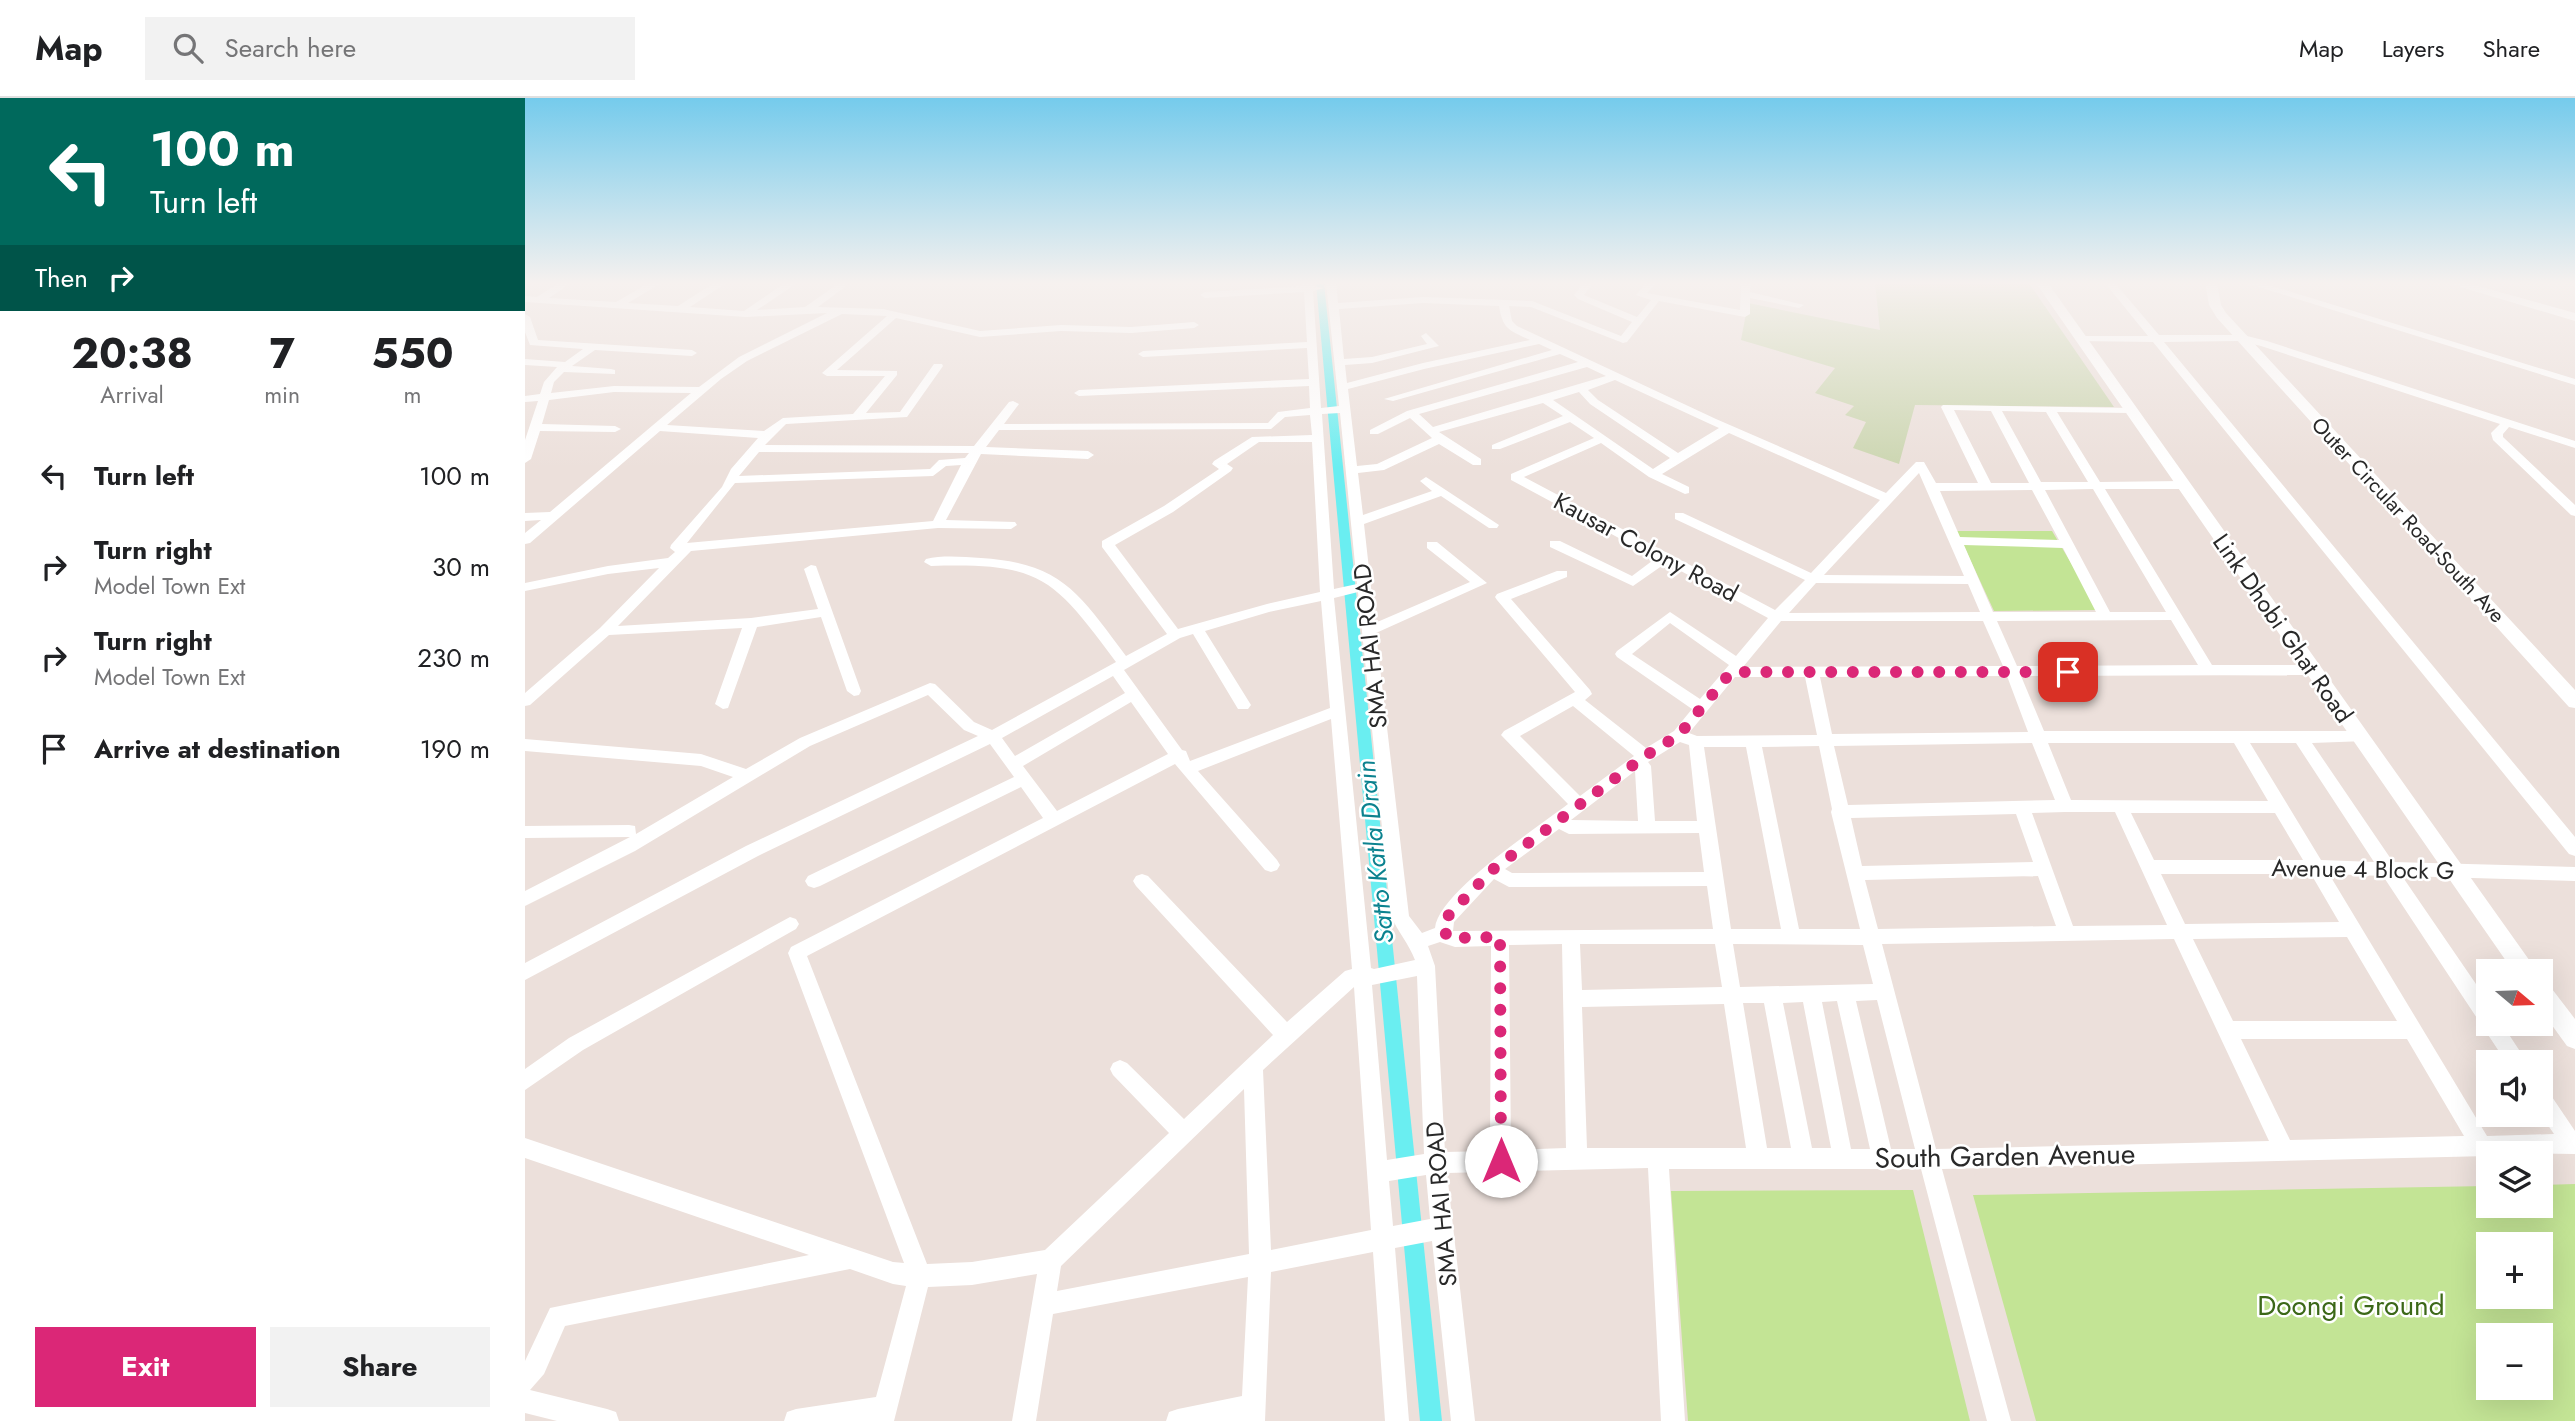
<!DOCTYPE html>
<html lang="en">
<head>
<meta charset="utf-8">
<style>
	body { margin:0; font-family:Jost,sans-serif; background:#f2f2f2; color:#202124; height:100vh; display:flex; flex-direction:column; font-size:26px; white-space:nowrap }
	* { box-sizing:border-box; margin:0 }
	p { font-size:23px; color:#757577 }
	.icon { flex:none; width:38px; height:38px; fill:none; stroke:currentColor; stroke-width:2; stroke-linecap:round; stroke-linejoin:round }
	.map { position:relative; flex:1; overflow:hidden }
	.sheet { display:flex; flex-direction:column; background:#fff; width:525px }
	.sheet>* { flex:none }
	.top-card { background:#00695c; color:#fff; overflow:hidden }
	.needle { width:46px; rotate:109deg }
	.fabs { position:absolute; left:1951px; top:861px; display:grid; gap:14px }
	.fabs a { display:grid; place-items:center; width:77px; height:77px; border-radius:0px; background:#fff; box-shadow:0 7px 28px #0002; font-size:35px }
	.pin { position:absolute; display:grid; place-items:center; width:60px; height:60px; color:#fff; margin:-30px; border-radius:14px; box-shadow:0 4px 10px #0006 }
	.me { position:absolute; width:77px; margin:-38px; rotate:0deg; stroke-linejoin:round; filter:drop-shadow(0 0 5px #0008) }
	.turn { display:flex; align-items:center; gap:24px; height:147px; padding:0 35px; font-size:32px }
	.turn .icon { width:91px; height:91px; stroke-width:2.5 }
	.turn b { display:block; font-size:49px; line-height:60px }
	.then { display:flex; align-items:center; height:66px; padding:0 35px; background:#0003; gap:14px; font-size:26px }
	.eta { display:flex; justify-content:space-evenly; align-items:center; height:119px; text-align:center }
	.eta b { font-size:42px; font-weight:700; line-height:49px }
	.primary-button { display:flex; gap:14px; margin-top:auto; padding:14px 35px }
	.primary-button a { flex:1; height:80px; border-radius:0px; background:#db2777; color:#fff; font-size:28px; font-weight:700; line-height:80px; text-align:center }
	.primary-button a+a { background:#f2f2f2; color:#202124 }
	ul { padding:0; list-style:none }
	li { display:flex; align-items:center; gap:21px; height:91px; padding:0 35px }
	li div { flex:1 }
	li b { display:block; font-size:26px }
	li em { font-style:normal }
	header { display:flex; align-items:center; gap:42px; box-sizing:border-box; height:98px; padding:0 35px; background:#fff; border-bottom:2px solid #e0e0e0 }
	header strong { font-size:33px }
	nav { display:flex; gap:38px; margin-inline-start:auto; font-size:24px }
	.search { width:490px; height:63px; background:#f2f2f2; display:flex; align-items:center; gap:18px; box-sizing:border-box; padding:0 24px; border-radius:0px; color:#757577; font-size:26px }
	main { display:flex; flex:1; min-height:0 }
	.map>svg:first-child { display:block }
</style>
</head>
<body>
<header>
<strong>Map</strong>
<div class="search"><svg class="icon" aria-label="search" viewBox="0 0 24 24"><circle cx="10" cy="10" r="6"/><path d="M15 15l6 6"/></svg>Search here</div>
<nav><a>Map</a><a>Layers</a><a>Share</a></nav>
</header>
<main>
<section class="sheet">
<div class="top-card">
<div class="turn"><svg class="icon" aria-label="left" viewBox="0 0 24 24"><path d="M17 20v-9H6M10 6l-5 5 5 5"/></svg><div><b>100 m</b>Turn left</div></div>
<div class="then">Then<svg class="icon" aria-label="right" viewBox="0 0 24 24"><path d="M7 20v-9h11M14 6l5 5-5 5"/></svg></div>
</div>
<div class="eta">
<div><b>20:38</b><p>Arrival</p></div>
<div><b>7</b><p>min</p></div>
<div><b>550</b><p>m</p></div>
</div>
<ul>
<li><svg class="icon" aria-label="left" viewBox="0 0 24 24"><path d="M17 20v-9H6M10 6l-5 5 5 5"/></svg><div><b>Turn left</b></div><em>100 m</em></li>
<li><svg class="icon" aria-label="right" viewBox="0 0 24 24"><path d="M7 20v-9h11M14 6l5 5-5 5"/></svg><div><b>Turn right</b><p>Model Town Ext</p></div><em>30 m</em></li>
<li><svg class="icon" aria-label="right" viewBox="0 0 24 24"><path d="M7 20v-9h11M14 6l5 5-5 5"/></svg><div><b>Turn right</b><p>Model Town Ext</p></div><em>230 m</em></li>
<li><svg class="icon" aria-label="arrive" viewBox="0 0 24 24"><path d="M6 21V4h12l-3 4 3 4H6"/></svg><div><b>Arrive at destination</b></div><em>190 m</em></li>
</ul>
<div class="primary-button"><a>Exit</a><a>Share</a></div>
</section>
<div class="map">
<svg width="2050" height="1323" viewBox="0 0 2050 1323">
	<rect width="100%" height="100%" fill="#ece0db"/>
	<!-- green -->
	<path fill="#c3e495" fill-rule="evenodd" d="M1432,433H1527L1574,512L1469,513Z
		M2050,1086V1323H1511L1448,1097L1963,1088L1964,1108H2016V1087ZM1964,1146H2016V1199H1964ZM1964,1237H2016V1290H1964Z
		M1388,1092L1445,1323H1163L1146,1093Z"/>
	<!-- cemetery -->
	<path fill="#ccd6b1" d="M1350,185H1504L1589,309L1390,307L1374,366L1328,350L1341,324L1320,317L1329,308L1290,295L1310,270L1216,242L1223,205L1355,232Z"/>
	<g fill="none" stroke-linecap="round" stroke-linejoin="round">
		<!-- canal -->
		<path fill="#6aeef1" fill-rule="evenodd" d="M791,185H799L917,1323H895Z"/>
		<!-- minor -->
		<path fill="#fff" fill-rule="evenodd" d="M34,185H46L24,200L91,204L124,185H136L103,205L153,208L189,185H201L165,209L219,213L260,185H272L232,212L280,209L314,185H325L293,209L358,211L455,233L536,227L606,229L669,224L674,227L669,230L606,235L536,233L455,239L371,220L312,272L372,273V277L341,315L375,314L409,266H417L418,268L382,319L261,326L240,347L449,348L484,304L488,303L494,306L479,326L743,325L753,314L785,310L784,288L554,298L549,295L554,292L784,281L782,250L618,259L613,256L618,253L782,244L779,194L680,200L675,197L680,194L778,188V185H788V188L799,190L788,193L796,310L814,308L801,185H811L813,205L898,199L1007,203L1096,238L1107,224L1053,201L1049,197L1058,185H1068L1059,197L1112,219L1126,202L1111,197L1121,185L1130,186L1122,195L1215,212L1216,185H1226L1225,194L1279,207L1274,210L1225,200V216L1220,219L1134,203L1102,244L1098,245L1006,209L984,208L987,223L992,228L1191,321L1361,395L1391,364H1399L1411,385H1453L1416,309L1418,307L1609,310V314L1605,315L1532,314L1575,384L1657,383L1663,387L1657,391H1580L1687,567H1788L1795,572L1788,577L1496,578L1519,633H1836L1841,635L1844,639L1841,643L1787,645L1868,764L2050,769V783L1877,778L1964,905V926H1977L2002,964H1981L1858,778L1804,776L1962,1038L2029,1036L2016,1017V991L2023,993L2050,1033V1056L1964,1055V1058L1417,1071L1486,1323H1462L1396,1071H1144L1160,1323H1136L1123,1070L922,1075L950,1323H926L907,1143L870,1150L884,1323H860L848,1154L746,1174L740,1323H641L644,1314L653,1311L717,1298L723,1179L528,1216L511,1323H487L512,1176L447,1187L403,1189L369,1323H259L262,1314L271,1311L351,1299L381,1188L368,1186L325,1171L40,1228L19,1276L5,1292L82,1311L91,1314L94,1323H32L0,1315V1263L25,1210L284,1157L0,1060V1040L368,1164L379,1165L263,855L266,849L518,720L496,689L295,788L289,790L283,788L280,783L283,778L489,679L465,646L233,758L0,882V865L221,748L453,638L439,632L403,597L285,648L110,753L0,808V793L105,739L0,740V728L104,727L110,728L111,736L208,679L176,668L0,653V641L176,656L221,671L275,640L405,585L410,586L449,624L467,632L591,564C527,478 516,465 406,468L399,464L401,461C418,457 438,459 456,460C538,465 555,497 601,558L642,536L577,449V443L639,408L694,371L687,366L689,363L727,339L787,337L785,317L760,319L746,331L474,332L461,349L563,353L569,357L563,361L456,356L421,422L490,424L492,427L486,431L413,430L166,453L93,528L226,520L293,511L279,471L286,467L291,468L336,593L334,597L329,598L322,593L296,519L232,529L203,610L198,611L190,606L217,530L84,537L5,607L0,608V595L75,530L134,470L83,476L0,493V485L83,468L143,460L150,454L145,450L146,447L197,389L206,371L233,340L135,333L5,445L0,446V435L16,422L0,423V415L25,414L166,295L89,294L24,302L17,326L90,328L96,331L90,334L15,333L6,361L0,365V342L13,303L0,304V298L15,296L19,284L32,269L0,267V261L40,264L58,251L5,247L0,234V216L5,219L13,242L167,252L172,255L167,258L70,252L47,268L86,271L90,272V276L39,274L29,284L26,295L89,288L174,289L214,259L302,215L221,219L0,204V198L12,199ZM898,205L974,208C978,232 984,232 1005,242L898,265L822,285L820,267L847,265L914,248L901,235L896,238L902,246L847,259L819,261L814,211ZM317,216L362,218L297,275L302,278H360L328,316L258,320L239,333L142,327L196,281L222,263ZM1014,246L1027,252L859,301L868,303L1035,256L1053,264L882,313L845,332V336H853L885,320L907,340L852,366L832,368L823,291L899,271ZM1062,269L1081,278L908,329L894,316ZM1090,282L1183,325L1194,330L1153,355L1073,302L1063,292ZM1054,294L1065,306L1145,360L1128,371L1028,302ZM1018,305L1038,318L967,347V351H975L1045,324L1069,340L986,376V382L1131,460L1107,478L1035,443H1025V449L1108,488L1141,465L1243,520L1211,558L1145,514L1092,553L1090,556L1092,559L1167,611L1149,633L1121,650L1060,602L1067,596L1065,592L986,501L1042,479V473H1032L972,496L970,499L972,502L1050,594L979,633L976,637L1043,706C1013,729 913,795 910,830L897,835L884,818L851,535L962,485L912,444H902V450L945,484L850,525L839,426L916,398L964,430H972L974,427L901,379L895,383L907,393L838,417L833,375L859,372L914,346L948,367H956V361L914,334ZM1429,312L1466,313L1504,385H1466ZM1477,313L1521,314L1563,384H1516ZM815,315L832,486L809,491L797,316ZM1204,335L1355,402L1286,475L1158,415H1150V421L1280,482L1250,512L999,379L1076,345L1124,379L1160,396L1164,395V389L1137,376ZM734,344H787L795,494L742,506L653,531L590,447L648,414L706,373L708,370L702,366ZM234,354L444,355L440,360L414,362L405,371L214,378ZM436,367L408,423L162,445L210,385L408,378L421,368ZM1394,375L1439,478L1299,477ZM1568,391L1641,514H1585L1520,392ZM1507,392L1534,442L1435,439L1415,393ZM1439,447L1538,450L1571,514H1468ZM1291,485L1443,486L1455,514L1264,515ZM833,494L866,818C873,834 884,846 890,862L849,871L846,870L809,500ZM796,503L805,610L665,663L661,653L657,652L599,572L655,540L668,536L713,611H723L726,607L680,533L744,514ZM1646,522L1673,567L1492,568L1472,523ZM1256,523H1458L1478,568L1218,569ZM1145,525L1204,567L1175,601L1107,556ZM588,578L600,595L490,658L477,640ZM1482,578L1503,634L1307,636L1295,579ZM1210,579H1280L1292,637L1172,638L1164,635ZM606,604L643,656L532,713L498,668ZM1048,608L1109,658L1055,698L995,638ZM806,621L827,871L820,873L762,924L623,778L617,776L611,778L608,783L611,788L748,937L659,1021L602,965L595,962L588,965L585,971L588,977L644,1035L520,1152L447,1164L402,1166L282,858L650,666L740,772L746,774L752,772L755,767L752,762L673,673ZM1155,644L1164,647L1172,723H1130L1126,668L1123,664ZM1507,645L1530,702L1323,707L1309,648ZM1523,645H1709L1743,703L1546,702ZM1725,645H1771L1849,764L1796,762ZM1294,648L1307,711L1306,714L1335,831H1274L1237,649ZM1179,649H1221L1256,831H1206ZM1110,673L1113,723L1046,722ZM1540,714H1590L1642,827L1548,828L1507,715ZM1606,715H1750L1778,762H1629ZM1491,716L1508,764L1337,768L1326,720ZM1034,731L1044,736L1174,735L1179,774L987,775L980,771ZM1636,776H1786L1814,824L1660,826ZM1513,778L1531,828L1353,831L1340,782ZM969,781L984,789L1182,788L1188,831L928,833L929,824ZM1822,839L1872,923H1708L1668,841ZM1649,841L1744,1043L1411,1051L1357,846ZM915,844L930,849L966,848L965,1053L920,1054L910,868L903,848ZM1037,846L1041,1050L986,1052L984,847ZM1055,846H1190L1197,889L1057,892ZM1208,846L1338,847L1348,886L1215,889ZM892,878L899,1056L862,1062L847,887ZM829,889L846,1132L746,1152L738,972ZM1352,902L1390,1051H1366L1331,903ZM1312,903L1345,1051H1326L1297,904ZM1278,904L1306,1050H1287L1258,905ZM1218,905H1239L1266,1050H1242ZM1199,906L1221,1050H1062L1057,909ZM1716,941H1882L1939,1038L1765,1042ZM719,991L724,1156L532,1193L536,1168ZM901,1077L905,1121L868,1128L864,1083Z
			M1580,185H1590L1634,237H1718L1742,243L2050,343V350L1984,329L1978,336V339L2050,407V418L2046,417L1968,342L1966,335L1975,326L1736,248L1715,243L1639,244L2050,739V758L2044,756L1628,244L1553,243L1552,241L1557,238H1623Z
			M1721,185H1737L2050,281V287Z
			M265,819L271,821L274,826L271,831L58,952L0,992V971L44,940Z"/>
		<!-- tertiary -->
		<path fill="#fff" fill-rule="evenodd" d="M1511,185H1523L2012,873H1988Z
			M1680,185H1692L1696,207L1701,215L2050,592V610L2044,609L1692,220L1684,207Z
			M1922,185H1942L2050,215V223Z
			M2016,884L2024,887L2050,921V951L2042,948L2016,912Z"/>
	</g>
	<!-- sky -->
	<linearGradient id="sky" x2="0" y2="1"><stop stop-color="#75cbec"/><stop offset="0.5" stop-color="#f6f1ef"/><stop offset="1" stop-color="#f6f1ef" stop-opacity="0"/></linearGradient>
	<rect width="2050" height="370" fill="url(#sky)"/>
	<g fill="none" stroke-linecap="round" stroke-linejoin="round">
		<!-- route -->
		<path stroke="#db2777" stroke-width="12" stroke-dasharray="0 21.6" d="M976,1063L975,839L923,840L917,828L920,821L967,772L1120,658L1154,637L1206,574H1543"/>
	</g>
	<g text-anchor="middle" dominant-baseline="central" stroke-width="5" stroke-linejoin="round" paint-order="stroke">
		<!-- far-street labels -->
		<g font-size="21" fill="#292929" stroke="#fff">
			<text transform="translate(1883 422) rotate(47)">Outer Circular Road-South Ave</text>
		</g>
		<!-- street labels -->
		<g font-size="24" fill="#292929" stroke="#fff">
			<text transform="translate(1121 449) rotate(28)">Kausar Colony Road</text>
			<text transform="translate(1758 530) rotate(55)">Link Dhobi Ghat Road</text>
			<text transform="translate(845 548) rotate(-96)">SMA HAI ROAD</text>
			<text transform="translate(1838 771) rotate(1)">Avenue 4 Block G</text>
			<text transform="translate(916 1106) rotate(-95)">SMA HAI ROAD</text>
		</g>
		<!-- water labels -->
		<g font-size="26" font-style="italic" fill="#0b828f" stroke="#fff">
			<text transform="translate(850 754) rotate(-96)">Satto Katla Drain</text>
		</g>
		<!-- near-street labels -->
		<g font-size="28" fill="#292929" stroke="#fff">
			<text transform="translate(1480 1058) rotate(-1)">South Garden Avenue</text>
		</g>
		<!-- near-park labels -->
		<g font-size="28" fill="#3c6818" stroke="#fff">
			<text x="1826" y="1207">Doongi Ground</text>
		</g>
	</g>
</svg>
<div class="fabs">
<a><svg class="needle" viewBox="-14 -14 28 28"><path d="M0-13l5 13h-10z" fill="#e53935"/><path d="M0 13l5-13h-10z" fill="#757577"/></svg></a>
<a><svg class="icon" aria-label="sound" viewBox="0 0 24 24"><path d="M4 9h4l5-4v14l-5-4H4zM17 9q2 3 0 6"/></svg></a>
<a><svg class="icon" aria-label="layers" viewBox="0 0 24 24"><path d="M12 4l9 5-9 5-9-5zM3 14l9 5 9-5"/></svg></a>
<a>+</a>
<a>−</a>
</div>
<div class="pin" style="left:1543px;top:574px;background:#d93025"><svg class="icon" aria-label="arrive" viewBox="0 0 24 24"><path d="M6 21V4h12l-3 4 3 4H6"/></svg></div>
<svg class="me" style="left:976px;top:1063px" viewBox="-20 -20 40 40"><circle r="19" fill="#fff"/><path d="M0-13L10 11 0 6-10 11z" fill="#db2777"/></svg>
</div>
</main>
</body>
</html>
